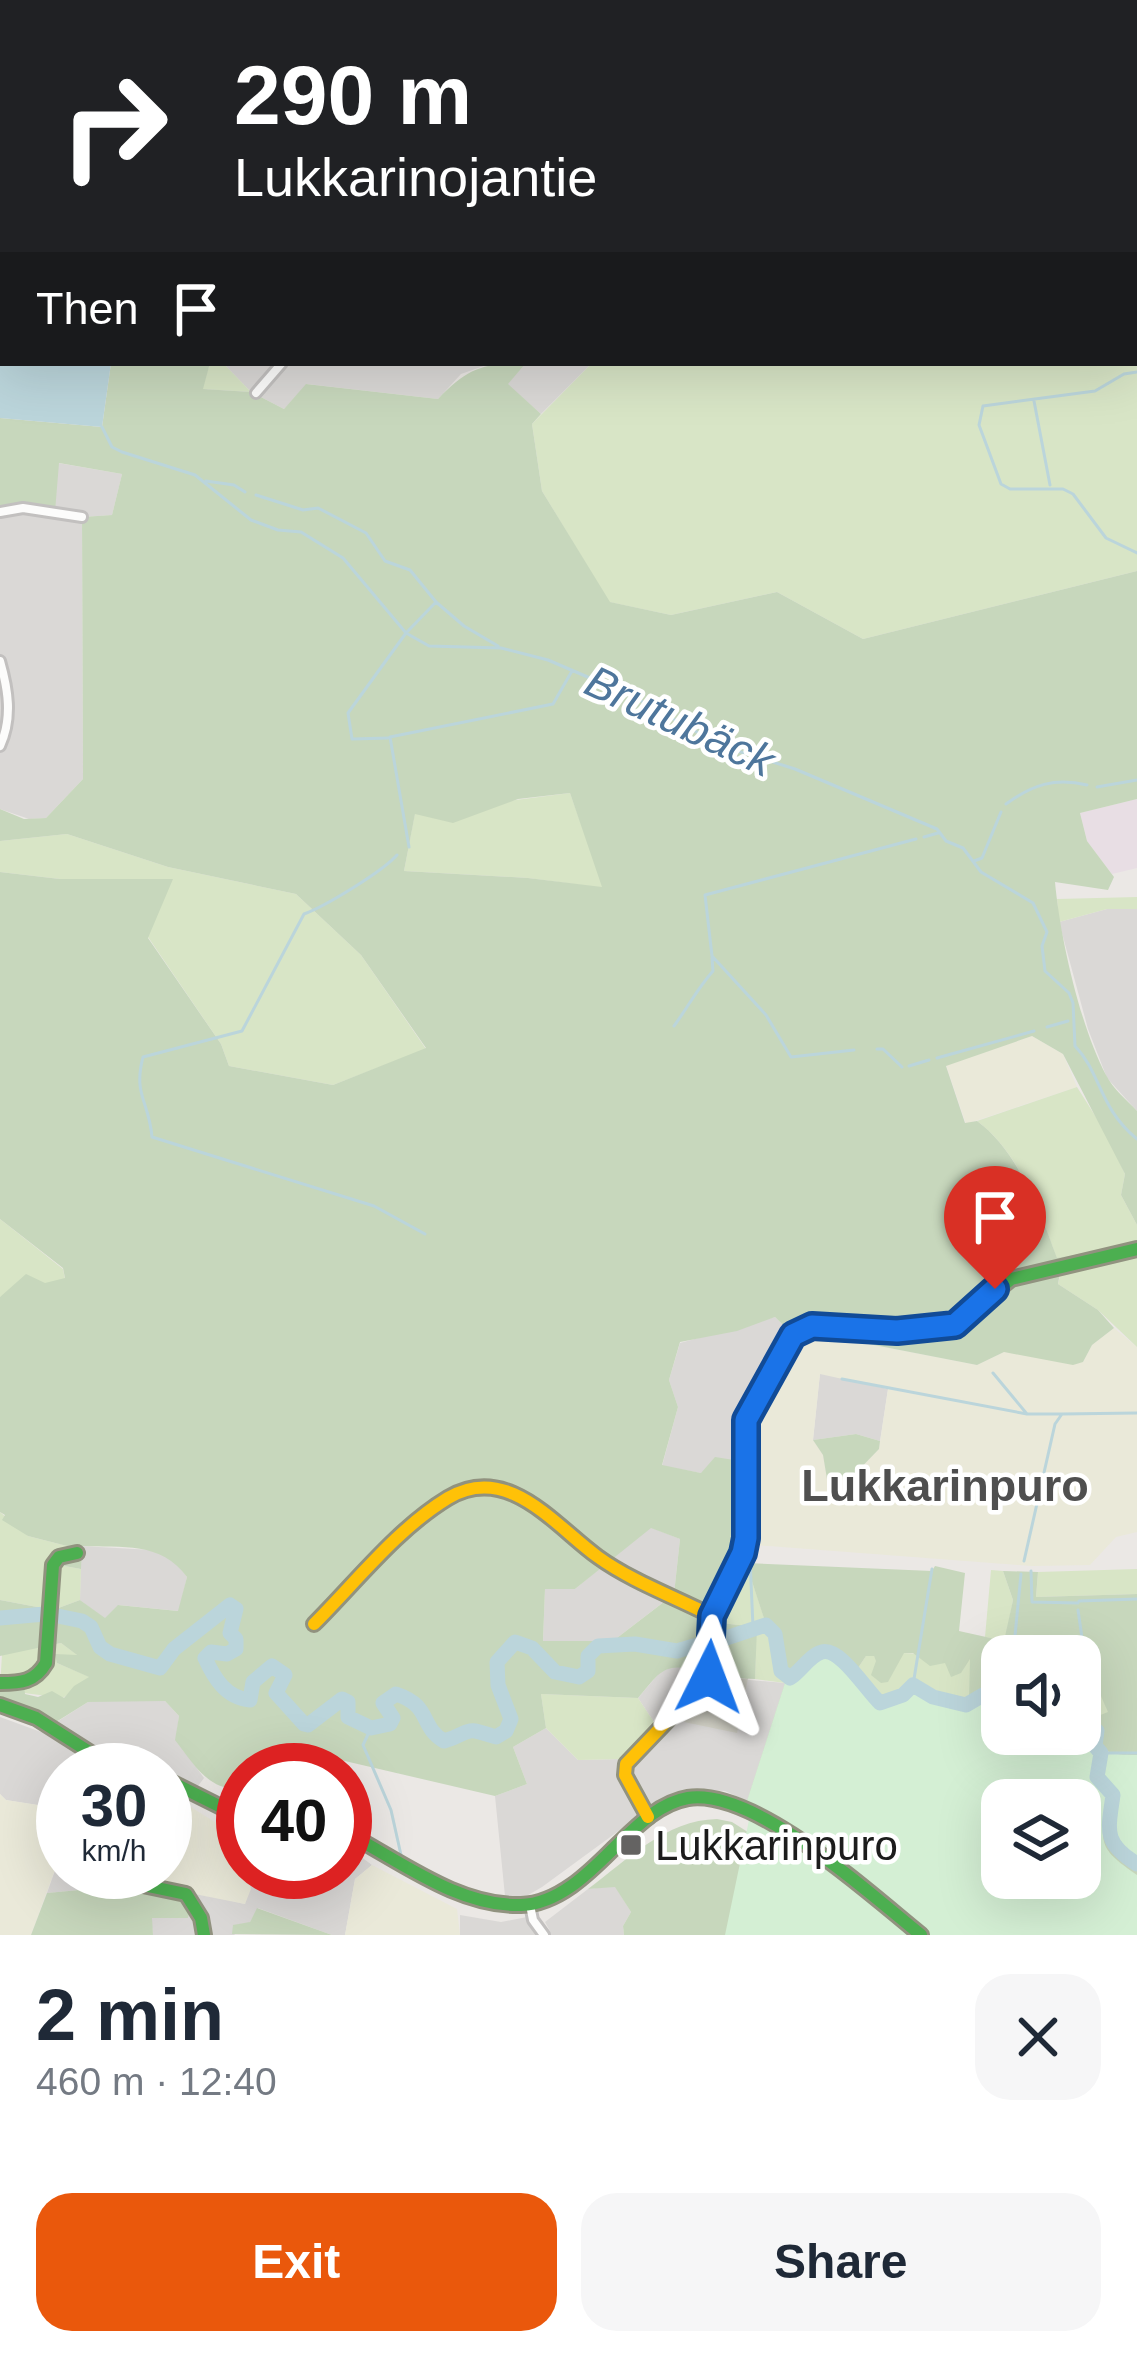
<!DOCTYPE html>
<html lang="en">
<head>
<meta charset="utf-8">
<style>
	body { margin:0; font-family:Arial,sans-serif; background:#f6f6f7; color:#1f2937; height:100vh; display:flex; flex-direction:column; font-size:45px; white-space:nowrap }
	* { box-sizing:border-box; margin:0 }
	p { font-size:39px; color:#747a83 }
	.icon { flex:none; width:66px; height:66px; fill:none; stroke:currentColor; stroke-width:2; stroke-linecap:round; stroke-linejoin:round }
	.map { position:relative; height:1935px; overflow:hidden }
	.details { display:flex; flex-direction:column; background:#fff; flex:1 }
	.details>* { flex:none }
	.top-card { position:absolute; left:0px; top:0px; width:1137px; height:366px; box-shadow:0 12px 48px #0002; background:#202124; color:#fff; overflow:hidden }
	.tools { position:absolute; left:981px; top:1635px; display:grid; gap:24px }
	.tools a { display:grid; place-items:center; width:120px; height:120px; border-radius:24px; background:#fff; box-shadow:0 12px 48px #0002; font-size:60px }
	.speed { position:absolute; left:36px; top:1743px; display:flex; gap:24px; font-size:60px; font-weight:700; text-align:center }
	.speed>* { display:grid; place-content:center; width:156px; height:156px; border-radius:50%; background:#fff; box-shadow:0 12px 48px #0002; line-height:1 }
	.speed small { font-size:30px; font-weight:400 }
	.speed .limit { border:18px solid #d22; background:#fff; color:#111 }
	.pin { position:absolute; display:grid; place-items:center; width:102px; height:102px; color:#fff; margin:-123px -51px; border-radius:50% 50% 50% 0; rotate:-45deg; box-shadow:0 0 12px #0007 }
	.pin .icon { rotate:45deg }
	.me { position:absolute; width:132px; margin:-66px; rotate:3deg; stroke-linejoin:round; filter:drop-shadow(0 0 9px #0008) }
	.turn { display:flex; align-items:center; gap:42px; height:252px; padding:0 36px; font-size:54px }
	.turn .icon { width:156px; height:156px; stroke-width:2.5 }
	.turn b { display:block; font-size:84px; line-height:102px }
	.then { display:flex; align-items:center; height:114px; padding:0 36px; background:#0003; gap:24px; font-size:45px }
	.round { display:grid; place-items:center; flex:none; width:126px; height:126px; border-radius:36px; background:#f6f6f7 }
	.headline { display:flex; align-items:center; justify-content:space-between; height:204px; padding:0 36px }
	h1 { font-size:72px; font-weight:600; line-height:90px }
	.action { display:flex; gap:24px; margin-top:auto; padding:24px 36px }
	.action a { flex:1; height:138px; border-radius:36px; background:#ea580c; color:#fff; font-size:48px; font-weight:600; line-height:138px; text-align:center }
	.action a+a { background:#f6f6f7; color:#1f2937 }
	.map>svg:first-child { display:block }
</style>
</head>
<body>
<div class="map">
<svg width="1137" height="1935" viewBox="0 0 1137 1935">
	<rect width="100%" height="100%" fill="#ebe8e5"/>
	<!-- residential -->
	<path fill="#dad8d6" d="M223,363H492L461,374L438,399L307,384L284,409L251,392Z
		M526,363H592L541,414L507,384Z
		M58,463L122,474L112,515L82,517L83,779L46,818L29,819L0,809V512Z
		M1107,909H1137V1111L1107,1078L1088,1029L1059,922Z
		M775,1317L792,1334L743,1415L741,1445L734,1460L701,1473L662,1466L678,1407L669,1380L680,1343Z
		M820,1373L888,1389L880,1441L856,1434L813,1440Z
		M650,1527L680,1539L674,1594L613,1641L543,1642L545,1589H575Z
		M81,1546L153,1550L175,1560L187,1577L179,1611L119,1605L105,1619L80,1600Z
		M674,1665L696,1670L677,1700L681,1705L658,1728L638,1698L661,1671Z
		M714,1677L785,1683L747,1801L725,1791L705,1790L685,1792L649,1808L629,1767Z
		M112,1700L165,1701L179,1716L176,1740L204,1778L186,1802L165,1791V1770H63V1809L6,1800L0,1794V1717L41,1732L88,1702Z
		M546,1728L578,1760L625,1759L639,1816L542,1887L523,1898L505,1896L495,1796L527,1784L513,1747Z
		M345,1845L372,1865L355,1879L345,1935H332L258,1908L250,1922L234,1935H153L151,1918H187L194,1892L245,1904L247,1872H345Z
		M63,1848V1872H147L144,1884L47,1893Z
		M615,1886L631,1912L623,1926L624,1935H547L550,1931L545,1922L588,1889Z
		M460,1915L501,1922L527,1917L540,1935H460Z"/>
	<!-- industrial -->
	<path fill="#e8dee4" d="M1137,799V868L1112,874L1087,841L1080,813Z"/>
	<!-- construction -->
	<path fill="#d3d2c7" d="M748,1678L737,1733L684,1722L713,1683Z"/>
	<!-- farmland -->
	<path fill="#eae9d9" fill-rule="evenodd" d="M1032,1036L1063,1054L1077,1087L966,1124L946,1065Z
		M1114,1328L1137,1347V1532L1116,1537L1090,1565L1032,1566L754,1545L749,1444L752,1415L785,1356L798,1339L812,1333L977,1365L1004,1352L1083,1362L1092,1345ZM820,1374L888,1389L879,1449L849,1480L827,1478L823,1455L813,1440Z
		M165,1791L218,1824L243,1831V1872H247L251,1889L245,1904L144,1884L147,1872H165Z
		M0,1794L6,1800L63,1809V1848L31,1935H0Z
		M372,1865L457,1909L460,1935H345L355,1879Z"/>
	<!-- grass -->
	<path fill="#d8e5c6" d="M1137,258V571L863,639L777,592L671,615L609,602L542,491L532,424L592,363H1134Z
		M210,363H223L251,392L202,389Z
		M570,793L604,888L528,878L404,871L415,813Z
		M67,834L168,867L296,894L361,955L426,1049L333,1085L229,1066L221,1044L148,937L60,879L0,872V841Z
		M1137,897V909H1107L1059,922L1057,899Z
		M1077,1087L1106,1133L1125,1174L1121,1195L1137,1225V1244L1057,1259C1040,1211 1019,1152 977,1121Z
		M0,1219L63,1269L65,1279L0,1297Z
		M1137,1256V1347L1098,1310L1058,1284L1061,1272Z
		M0,1512L28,1536L67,1546L59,1565L81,1569L80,1600L53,1610L0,1600Z
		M743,1553L785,1683L755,1679L756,1627L711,1622L674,1594Z
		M1137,1569V1594L1036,1597L1038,1572Z
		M991,1570L1003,1571L1013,1600L1005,1641L985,1637Z
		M61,1643L80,1657L57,1663L90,1677L63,1698L24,1693V1687L0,1688L2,1654Z
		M903,1653L970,1656V1699L1002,1701V1718L868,1709L848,1683L866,1656H874L888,1681Z
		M1096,1684L1109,1713L1080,1732V1700Z
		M541,1694L638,1698L658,1728L625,1759L578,1760L546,1728Z"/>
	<!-- forest -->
	<path fill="#c7d7bc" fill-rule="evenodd" d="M0,0H697L3,3V47Z
		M726,0H1137V258L1134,260V3Z
		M111,363H210L203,389L251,392L284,409L306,384L438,399C468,368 483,363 526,363L508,384L541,414L532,424L542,491L610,602L671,615L777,592L863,639L1137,571V799L1080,813L1087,841L1114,877L1108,890L1055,882C1060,937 1080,1026 1106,1075C1113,1089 1127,1100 1137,1111V1225L1121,1195L1125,1174L1063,1054L1032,1036L946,1066L965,1123L977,1121C1018,1151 1040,1211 1057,1258L1137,1244V1256L1060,1273L1058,1284L1098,1310L1114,1328L1092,1345L1083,1362L1073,1365L1004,1352L977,1365L812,1333L792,1334L775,1317L737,1331L680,1342L669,1380L678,1407L662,1465L701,1473L715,1457L734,1460L741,1445C742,1507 747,1542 719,1599L696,1603L674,1594L680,1539L651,1528L575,1589H545L543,1641H613L669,1598L707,1616L711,1622L757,1627L755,1679L714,1677L681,1705L677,1701L696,1670C662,1662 659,1674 638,1698L541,1694L546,1728L513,1747L527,1784L495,1796L332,1758L313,1770H243V1788C209,1793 194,1764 175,1740L179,1716L165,1701L88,1702L56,1722L0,1699V1688L24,1686L25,1694L38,1697L52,1691L64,1698L74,1686L89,1677L57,1663L55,1654L77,1655L61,1643L0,1656V1600L53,1610L80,1600L105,1618L118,1605L178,1611L187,1577C161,1541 122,1548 82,1546L81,1569L59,1565L67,1546L28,1536L2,1520L5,1515L0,1512V1297L26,1274L45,1283L65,1278L63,1268L0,1219V872L60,879H173L148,938L221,1044L229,1066L333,1085L426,1048L361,955L296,894L168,867L67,834L0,841V809L24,819L46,818L83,779L82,517L112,515L122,474L59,463L55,512H0V418L102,427ZM570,793L602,887L528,878L404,871L415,814L453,823L518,799Z
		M856,1434L880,1441L879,1449L849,1480L827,1479L823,1455L813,1440Z
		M746,1563L932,1571L935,1566L965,1573L959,1631L1004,1641L1013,1600L1003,1571L1038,1572L1036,1597L1137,1594V1935L1002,1878H1080V1800L1040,1778L858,1877L747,1801L785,1683ZM904,1653H913L930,1666L945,1663L951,1677L961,1673L970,1659L969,1700L1002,1701V1656H1080V1700L1096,1685L1108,1712L1088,1720L1080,1734H1002L868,1709L848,1683L866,1656H874L876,1661L871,1675L881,1683L888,1682Z
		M717,1819L732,1822L813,1873L825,1935H624L623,1926L631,1912L615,1887L588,1889C627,1860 666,1820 717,1819Z
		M144,1884L194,1892L188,1918H152L153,1935H31L47,1893Z
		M257,1908L332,1935L232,1934L233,1925L250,1922Z"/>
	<!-- park -->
	<path fill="#d4efd4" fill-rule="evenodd" d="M824,1651C859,1663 856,1691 889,1704L913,1688L969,1705L985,1695L1002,1704V1734H1080V1729L1090,1726C1100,1753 1109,1755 1137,1755V1867L1112,1845L1120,1793L1101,1777L1105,1756L1098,1755L1093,1776L1109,1796C1100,1843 1096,1847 1137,1875V1935H725L749,1820L747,1801L785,1683ZM1002,1800H1080V1878H1002Z"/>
	<!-- water -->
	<path fill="#bbd5db" d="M0,265L3,363H111L102,427L0,418Z"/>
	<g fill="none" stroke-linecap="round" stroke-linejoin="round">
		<!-- stream -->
		<path stroke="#bbd5db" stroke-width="3" d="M840,3L848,0
			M1134,64L1137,61
			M1134,139L1137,138
			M1134,253H1137
			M1137,372L1124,374L1095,391L983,406L979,425L1001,484L1010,489H1063L1073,494L1106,538L1137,553
			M1034,401L1050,485
			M102,427L112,447L122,452L195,475L251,520L278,530L301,532L343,558L406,633L429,646L501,648L548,660L632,696L722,746L795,769L937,829L946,841L963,848L981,872L1033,903L1047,932L1042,946L1045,971L1069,993L1073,1003L1075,1046C1101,1073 1099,1108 1137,1139
			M206,481L234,485L245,492
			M256,495L303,510L318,508L366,533L385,561L410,570L436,602L464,626L498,646
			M388,738L352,739L348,713L406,633L436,602
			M1097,787L1137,780
			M1006,804C1032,785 1055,777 1087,785
			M924,837L938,833
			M409,847L390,737L553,704L572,671
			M397,855C383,871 326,906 304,914L242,1031L143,1057C133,1095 149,1101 152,1137L374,1206L425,1234
			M974,861L982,858L1001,812
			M674,1026C688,1007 697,989 713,971L712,958
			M1047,1027L1068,1021
			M877,1049H883L902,1067
			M854,1050L791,1057L766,1015L712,956L705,895L916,839
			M937,1058L1034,1031
			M909,1066L929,1060
			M993,1373L1027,1414H1062
			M842,1379L1027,1414
			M750,1559L753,1627
			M1024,1561L1055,1424L1062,1414L1137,1413
			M1031,1571L1032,1602L1078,1603
			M1079,1601L1137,1599
			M1078,1610L1095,1728
			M1013,1656L1021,1574
			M913,1685L932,1569
			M371,1728L363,1745L391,1810L401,1855
			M1101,1753H1137"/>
		<!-- river -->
		<path stroke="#bbd5db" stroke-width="15" d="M53,1615L82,1621L91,1627L100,1647L110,1654L160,1668L174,1649L230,1605L236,1609L230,1633L236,1639V1649L227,1654L211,1652L205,1658C214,1678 226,1698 250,1700L253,1682L272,1666L285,1675L276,1693L304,1724L308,1725L342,1699L348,1702V1717L371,1728L390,1724L393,1718L383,1703L396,1694C432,1706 419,1726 444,1741C475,1732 460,1725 496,1737L506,1731L511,1719L498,1685L497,1662L515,1642L532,1648L555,1672L579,1677L588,1671V1656L598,1646L635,1644L677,1651L704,1643
			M0,1618L45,1614
			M714,1642L766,1625L775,1634L781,1671L790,1678C801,1671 810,1655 822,1652C840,1647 866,1690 880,1703L903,1695L913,1685L933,1697L966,1705L983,1695L1002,1703
			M1080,1727L1089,1724L1097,1731L1095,1746L1101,1753L1097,1777L1113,1795C1108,1831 1103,1843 1137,1864"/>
		<defs>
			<path id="street" d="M0,132H3
				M256,393L282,363
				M0,512L23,508L82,517
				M0,661C8,689 13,718 0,746
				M530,1905L533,1920L544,1935"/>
			<path id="fast" d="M909,1330L955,1325L1011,1279L1137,1249
				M0,1683C21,1683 35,1682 46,1663L53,1565L59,1557L77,1553
				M0,1705L36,1718L94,1755L139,1770
				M165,1779L243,1818
				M345,1832C399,1860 458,1907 521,1905C558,1904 589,1873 613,1849C634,1829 658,1803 688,1798C755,1788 870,1894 921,1935
				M141,1872L138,1884L186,1894L201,1918L204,1935"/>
			<path id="slow" d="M314,1624C356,1582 397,1529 448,1498C508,1462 555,1526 598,1557C631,1581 675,1597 712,1616
				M648,1817L625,1775L626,1764L709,1677L712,1616L743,1553L746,1537V1420L793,1335L812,1326L909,1330"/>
		</defs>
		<!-- street casing -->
		<use href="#street" stroke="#c2c0bf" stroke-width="14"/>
		<!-- fast casing -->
		<use href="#fast" stroke="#91927f" stroke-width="18"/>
		<!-- slow casing -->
		<use href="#slow" stroke="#91927f" stroke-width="18"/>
		<!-- street -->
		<use href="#street" stroke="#fcfcfb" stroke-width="8"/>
		<!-- fast -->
		<use href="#fast" stroke="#4caf50" stroke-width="12"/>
		<!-- slow -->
		<use href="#slow" stroke="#ffc107" stroke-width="12"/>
	</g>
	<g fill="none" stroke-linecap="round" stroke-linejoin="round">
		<defs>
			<path id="route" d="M709,1677L712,1616L743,1553L746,1538V1420L793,1335L812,1326L897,1331L955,1325L995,1289"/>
		</defs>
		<!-- route casing -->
		<use href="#route" stroke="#114b97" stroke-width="30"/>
		<!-- route -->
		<use href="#route" stroke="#1a73e8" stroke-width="21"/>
	</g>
	<!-- markers -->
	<rect fill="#646362" stroke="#fff" stroke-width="4.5" x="619" y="1833" width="24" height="24" rx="6"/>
	<g text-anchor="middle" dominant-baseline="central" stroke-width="9" stroke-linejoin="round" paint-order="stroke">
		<!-- poi labels -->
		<g font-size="42" fill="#1c1c1c" stroke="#fff" text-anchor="start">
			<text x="655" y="1845">Lukkarinpuro</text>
		</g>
		<!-- water labels -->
		<g font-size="45" font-style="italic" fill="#4e769c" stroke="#fff">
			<text transform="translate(680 721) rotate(25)">Brutubäck</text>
		</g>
		<!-- neighbourhood labels -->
		<g font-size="45" font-weight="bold" fill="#4f4f4f" stroke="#fff">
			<text x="945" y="1485">Lukkarinpuro</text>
		</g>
	</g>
</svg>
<div class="tools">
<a><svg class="icon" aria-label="sound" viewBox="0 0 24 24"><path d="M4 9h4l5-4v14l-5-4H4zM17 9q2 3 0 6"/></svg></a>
<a><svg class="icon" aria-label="layers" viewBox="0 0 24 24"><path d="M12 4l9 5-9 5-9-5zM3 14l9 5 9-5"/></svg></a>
</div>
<div class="speed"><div>30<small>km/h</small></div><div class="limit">40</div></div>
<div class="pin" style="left:995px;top:1289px;background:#d93025"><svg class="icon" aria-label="arrive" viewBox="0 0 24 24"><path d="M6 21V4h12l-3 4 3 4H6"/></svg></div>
<svg class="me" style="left:709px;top:1677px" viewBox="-20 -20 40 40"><path d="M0-17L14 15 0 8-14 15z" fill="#1a73e8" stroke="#fff" stroke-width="4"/></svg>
<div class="top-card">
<div class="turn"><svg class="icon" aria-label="right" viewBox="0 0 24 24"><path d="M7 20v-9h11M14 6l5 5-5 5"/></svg><div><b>290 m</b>Lukkarinojantie</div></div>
<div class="then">Then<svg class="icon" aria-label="arrive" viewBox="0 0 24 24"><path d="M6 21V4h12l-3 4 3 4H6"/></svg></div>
</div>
</div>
<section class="details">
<div class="headline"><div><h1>2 min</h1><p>460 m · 12:40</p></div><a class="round"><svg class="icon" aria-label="close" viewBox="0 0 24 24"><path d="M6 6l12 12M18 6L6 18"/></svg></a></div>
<div class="action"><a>Exit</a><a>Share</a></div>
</section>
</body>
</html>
